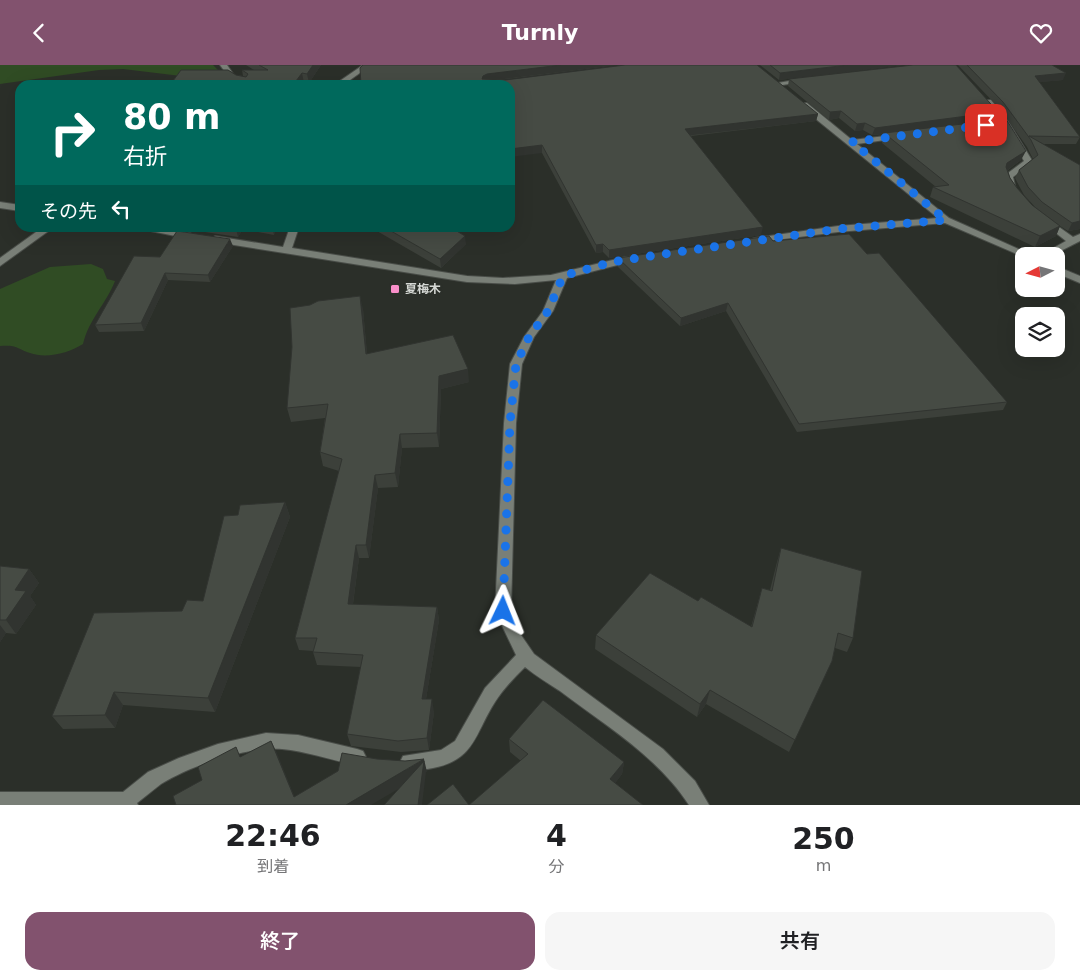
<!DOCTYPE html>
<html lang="ja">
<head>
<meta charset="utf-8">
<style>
	body { margin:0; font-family:"DejaVu Sans","Noto Sans JP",sans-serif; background:#f6f6f6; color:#202124; height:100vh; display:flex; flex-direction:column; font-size:19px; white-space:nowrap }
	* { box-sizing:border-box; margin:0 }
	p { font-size:16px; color:#757577 }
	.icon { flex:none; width:28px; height:28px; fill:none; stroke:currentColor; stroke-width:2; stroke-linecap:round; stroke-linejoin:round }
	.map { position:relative; height:740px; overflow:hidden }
	.side { display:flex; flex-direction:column; background:#fff; flex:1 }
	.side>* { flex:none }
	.guide { position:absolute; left:15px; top:15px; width:500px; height:152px; border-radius:15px; box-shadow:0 5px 20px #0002; background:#00695c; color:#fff; overflow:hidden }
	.needle { width:32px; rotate:264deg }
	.controls { position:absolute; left:1015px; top:182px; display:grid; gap:10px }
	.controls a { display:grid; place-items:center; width:50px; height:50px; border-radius:10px; background:#fff; box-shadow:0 5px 20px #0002; font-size:25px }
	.pin { position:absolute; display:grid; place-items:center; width:42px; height:42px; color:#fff; margin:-21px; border-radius:10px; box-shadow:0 2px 8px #0006 }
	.me { position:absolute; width:55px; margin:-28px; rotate:2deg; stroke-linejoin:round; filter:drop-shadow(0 0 4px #0008) }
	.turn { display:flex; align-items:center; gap:18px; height:105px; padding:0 25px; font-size:22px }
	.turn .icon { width:65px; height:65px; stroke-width:2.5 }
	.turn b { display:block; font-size:35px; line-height:42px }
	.then { display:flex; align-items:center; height:48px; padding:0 25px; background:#0003; gap:10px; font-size:19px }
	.eta { display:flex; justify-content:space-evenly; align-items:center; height:85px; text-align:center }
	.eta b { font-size:30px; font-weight:600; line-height:35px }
	.cta { display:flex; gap:10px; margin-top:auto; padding:10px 25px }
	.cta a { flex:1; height:58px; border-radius:15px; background:#82526e; color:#fff; font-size:20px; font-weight:600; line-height:58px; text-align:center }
	.cta a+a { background:#f6f6f6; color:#202124 }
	header { display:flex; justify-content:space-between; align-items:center; height:65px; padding:0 25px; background:#82526e; color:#fff; font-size:22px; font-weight:600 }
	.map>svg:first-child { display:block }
</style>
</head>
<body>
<header><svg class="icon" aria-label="back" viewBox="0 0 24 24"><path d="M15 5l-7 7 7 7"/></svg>Turnly<svg class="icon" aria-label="heart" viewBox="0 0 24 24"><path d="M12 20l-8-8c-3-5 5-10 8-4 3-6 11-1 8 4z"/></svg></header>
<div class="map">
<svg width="1080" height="740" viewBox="0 0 1080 740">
	<rect width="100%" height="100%" fill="#2b2f29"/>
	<!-- green -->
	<path fill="#304c24" d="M0,0H213L223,10L181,11L123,4L99,5L0,19Z
		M91,199L103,204L107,214L115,216C106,239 89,254 83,279C69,288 46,294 30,288C15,283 18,280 0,281V224L50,202Z"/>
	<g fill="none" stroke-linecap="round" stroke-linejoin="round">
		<defs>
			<path id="service" d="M43,162H54L0,201V193Z"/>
			<path id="minor" d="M220,0H227L236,13L249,20C234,20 228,11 220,0Z
				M363,0H371L343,20H334Z
				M806,13L808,14V16L776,21L772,19Z
				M985,35H991L1008,56L1033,97L1013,112L1016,125L1015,127H1009L1004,111L1024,96L1002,59L984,37Z
				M801,38H807L852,75L902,69L903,71L899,73L857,79L949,153L1034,191L1024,192L945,158L838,167L752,178V174L755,173L838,161L938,153L801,42Z
				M0,137L20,140V146L0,143Z
				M1045,152L1073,172L1080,169V176L1051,191H1039L1066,176L1042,157V153Z
				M131,162H155L190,168L195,171L190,174Z
				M290,162H299L292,183L467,211L503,213L551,210L625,192L637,191V195L567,213L553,246L534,272L522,299L516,358L511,546L521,570L534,589L663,684L695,716L709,740H689C658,692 605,660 560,626C548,618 536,611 525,602C514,613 503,624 495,637C475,668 475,695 433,703C423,705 412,707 403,703L400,697L403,691L441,685L455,676L485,623L516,590L495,546L504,358L510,299L524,272L543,246L556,215L515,219L467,217L215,177L210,174L215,171L283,182Z
				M1056,201L1080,211V218L1056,208Z
				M266,668L298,670L357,684L363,686L366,692L363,698L357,700C332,696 307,686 282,684C245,682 192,700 161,719C153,725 145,732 137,738L138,740H0V727H123L148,707L179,693L218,679Z"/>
		</defs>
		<!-- service casing -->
		<use href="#service" stroke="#494d48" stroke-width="2"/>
		<!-- minor casing -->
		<use href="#minor" stroke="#494d48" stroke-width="2"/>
		<!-- service -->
		<use href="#service" fill="#797f77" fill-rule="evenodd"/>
		<!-- minor -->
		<use href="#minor" fill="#797f77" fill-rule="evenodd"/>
	</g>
	<!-- wall -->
	<path fill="#3c403a" d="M246,0H321L309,18H304L302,20H170L181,5H228L236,10L243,11L242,5H254Z
		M617,0L500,15L818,49L816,56L691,71L761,170L609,193L603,187L596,188L542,88L361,20Z
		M760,0H904L779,15Z
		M958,0H1052L1063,15L1039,17L1080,72L1076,79H1043L1080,100V164L1068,166L1060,161L1056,171L1035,182L930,132L933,122H936L882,78L884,69L872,70L863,65L855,66L839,53L829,55L788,21L789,14L995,55L943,61L1021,95L1008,105L1010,113L1017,123L1032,140L1036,143L1024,130L1015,113L1019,105L1033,94L1027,82L1000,44Z
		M184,162H276L274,170L243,164L238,172L185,164Z
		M370,162H450L466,179L441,203Z
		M773,176L867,189L1007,337L1003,345L797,367L726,246L680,261L617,201L618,193Z
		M233,181L210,217L168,215L144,266L99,267L95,260L160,192Z
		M363,244L367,289L469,317L441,324L439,382L402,383L398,422L378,423L369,493H359L353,539L437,542L439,555L426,634L434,647L429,685L401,687L351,681L347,669L361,602L317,600L313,587V586L299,585L295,573L339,406L323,401L320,387L325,353L291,357L287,343Z
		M285,437L290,452L215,647L123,640L115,663L63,664L52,651L182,546L203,536L238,450Z
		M781,483L853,573L847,587L835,583L832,596L789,687L706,639L697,652L595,584L596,570L751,562L762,523L770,525L777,497Z
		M0,501L29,504L39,518L30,531L36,540L16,569L6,568L0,577Z
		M509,674L624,697L622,709L615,718L469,740L521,696L510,687Z"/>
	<!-- shaded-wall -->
	<path fill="#313430" d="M313,0H321L309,18L307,9Z
		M561,0H617L488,16L482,14L483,11L487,9Z
		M848,0H904L779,15L780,8Z
		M302,8L304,18L302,20H293Z
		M1066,8L1063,15L1032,18L1035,11Z
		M841,46L839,53L829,55L830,47Z
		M998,47L995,55L872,70L875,63Z
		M818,49L816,56L684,71L685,64Z
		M865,58L863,65L855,66L857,59Z
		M542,80V88L510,92V84Z
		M1026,86L1021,95L1003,108L1007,98Z
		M1080,156V164L1068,166L1072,158Z
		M1060,161L1056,171L1035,182L1040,171Z
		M237,162H242L243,164L238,172L236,164Z
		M272,162H276L274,170Z
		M763,162L761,170L609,193V185Z
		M465,171L466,179L441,203L440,194Z
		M230,174L233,181L210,217L208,210Z
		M603,179V187L596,188V180Z
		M165,208L168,215L144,266L141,258Z
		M360,231L363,244L368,302L366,289Z
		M728,238L726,246L680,261L681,253Z
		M468,304L469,317L441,324L439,382L437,368L439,311Z
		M400,369L402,383L398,422L395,408Z
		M375,410L378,423L369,493L366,480Z
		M285,437L290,452L215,647L208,633Z
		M356,480L359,493L351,552L348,539Z
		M29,504L39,518L30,531L36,540L16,569L6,555L15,525Z
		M437,542L439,555L424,646L422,634Z
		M0,560L6,568L0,577Z
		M710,625L706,639L697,652L700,639Z
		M114,627L123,640L115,663L105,650Z
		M432,634L434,647L429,685L427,673Z
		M271,676L277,688L298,740L294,732Z
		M424,694L427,707H426L422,740H418L422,710L371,740H346Z
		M624,697L622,709L609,727L610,714Z"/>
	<!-- building -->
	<path fill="#464b44" stroke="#313430" d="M259,0H313L307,9L302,8L293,20H170L181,5H228L236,10L246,12L248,9L242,5H268Z
		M363,0H561L487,9L483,11L482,14L505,15L625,0H757L818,49L685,64L763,162L609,185L603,179L596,180L542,80L510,84V20H361L360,3Z
		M770,0H848L780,8Z
		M913,0H956L998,47L875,63L865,58L857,59L841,46L830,47L789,14Z
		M967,0H1052L1066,8L1035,11L1080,72L1029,71L1080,100V156L1072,158L1042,137L1028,122L1019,105L1038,90L1031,75L1003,37Z
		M1006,54L1026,86L1007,98L1006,102L1010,113L1017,123L1032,140L1060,161L1040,171L933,122L949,120L884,68Z
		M226,162H237L236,164Z
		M384,162H450L465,171L440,194Z
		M177,166L230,174L208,210L165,208L141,258L95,260L134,191L160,192Z
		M849,169L867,189L879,188L1007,337L799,359L728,238L681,253L618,193L769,171L773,176Z
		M360,231L366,289L453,270L468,304L439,311L437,368L400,369L395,408L375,410L366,480H356L348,539L437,542L422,634H432L427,673L398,676L347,669L363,590L313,587L317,573H295L342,394L320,387L328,339L287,343L292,282L290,243L310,240L318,236Z
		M285,437L208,633L114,627L105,650L52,651L94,548L182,546L187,535L203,536L224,451L238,450L240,440Z
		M781,483L862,506L853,573L838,568L832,596L795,675L710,625L700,639L596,570L650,508L698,536L701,532L752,562L762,523L772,526Z
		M0,501L29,504L15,525L26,526L6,555H0Z
		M543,635L624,697L610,714L643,740H427L453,719L469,740L528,689L509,674Z
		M271,676L294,732L338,706L342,688L377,694L405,696L424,694L346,740H176L173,731L202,715L198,702L236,682L240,692Z
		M424,696L418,740H384Z"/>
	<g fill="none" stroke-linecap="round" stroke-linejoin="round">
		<!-- route -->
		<path stroke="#1a73e8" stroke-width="9" stroke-dasharray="0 16.2" d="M503,546L510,358L516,299L529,272L548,246L563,211L612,197L664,189L838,164L946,155L852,77L986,60"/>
	</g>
	<!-- markers -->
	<rect fill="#f98fc9" stroke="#2b2f29" stroke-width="2" x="390" y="219" width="10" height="10" rx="2.5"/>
	<g text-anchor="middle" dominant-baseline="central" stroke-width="4" stroke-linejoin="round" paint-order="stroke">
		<!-- poi labels -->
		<g font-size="12" font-weight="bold" fill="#d5d8d4" stroke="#2b2f29" text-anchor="start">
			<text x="405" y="224">夏梅木</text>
		</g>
	</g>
</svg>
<div class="controls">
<a><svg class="needle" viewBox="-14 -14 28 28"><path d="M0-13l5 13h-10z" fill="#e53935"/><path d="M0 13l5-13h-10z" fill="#757577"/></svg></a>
<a><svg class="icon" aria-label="layers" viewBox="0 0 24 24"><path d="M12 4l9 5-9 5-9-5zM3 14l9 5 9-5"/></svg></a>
</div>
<div class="pin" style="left:986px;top:60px;background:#d93025"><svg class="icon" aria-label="arrive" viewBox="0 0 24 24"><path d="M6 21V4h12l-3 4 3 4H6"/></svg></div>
<svg class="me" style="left:503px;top:546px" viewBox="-20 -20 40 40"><path d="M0-17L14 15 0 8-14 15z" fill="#1a73e8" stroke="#fff" stroke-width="4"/></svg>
<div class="guide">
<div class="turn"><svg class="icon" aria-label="right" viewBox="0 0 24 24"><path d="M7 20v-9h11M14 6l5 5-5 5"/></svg><div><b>80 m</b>右折</div></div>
<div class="then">その先<svg class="icon" aria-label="left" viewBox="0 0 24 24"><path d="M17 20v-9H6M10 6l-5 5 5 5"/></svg></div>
</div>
</div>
<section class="side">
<div class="eta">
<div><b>22:46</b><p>到着</p></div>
<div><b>4</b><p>分</p></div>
<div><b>250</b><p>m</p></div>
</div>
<div class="cta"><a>終了</a><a>共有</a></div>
</section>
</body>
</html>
